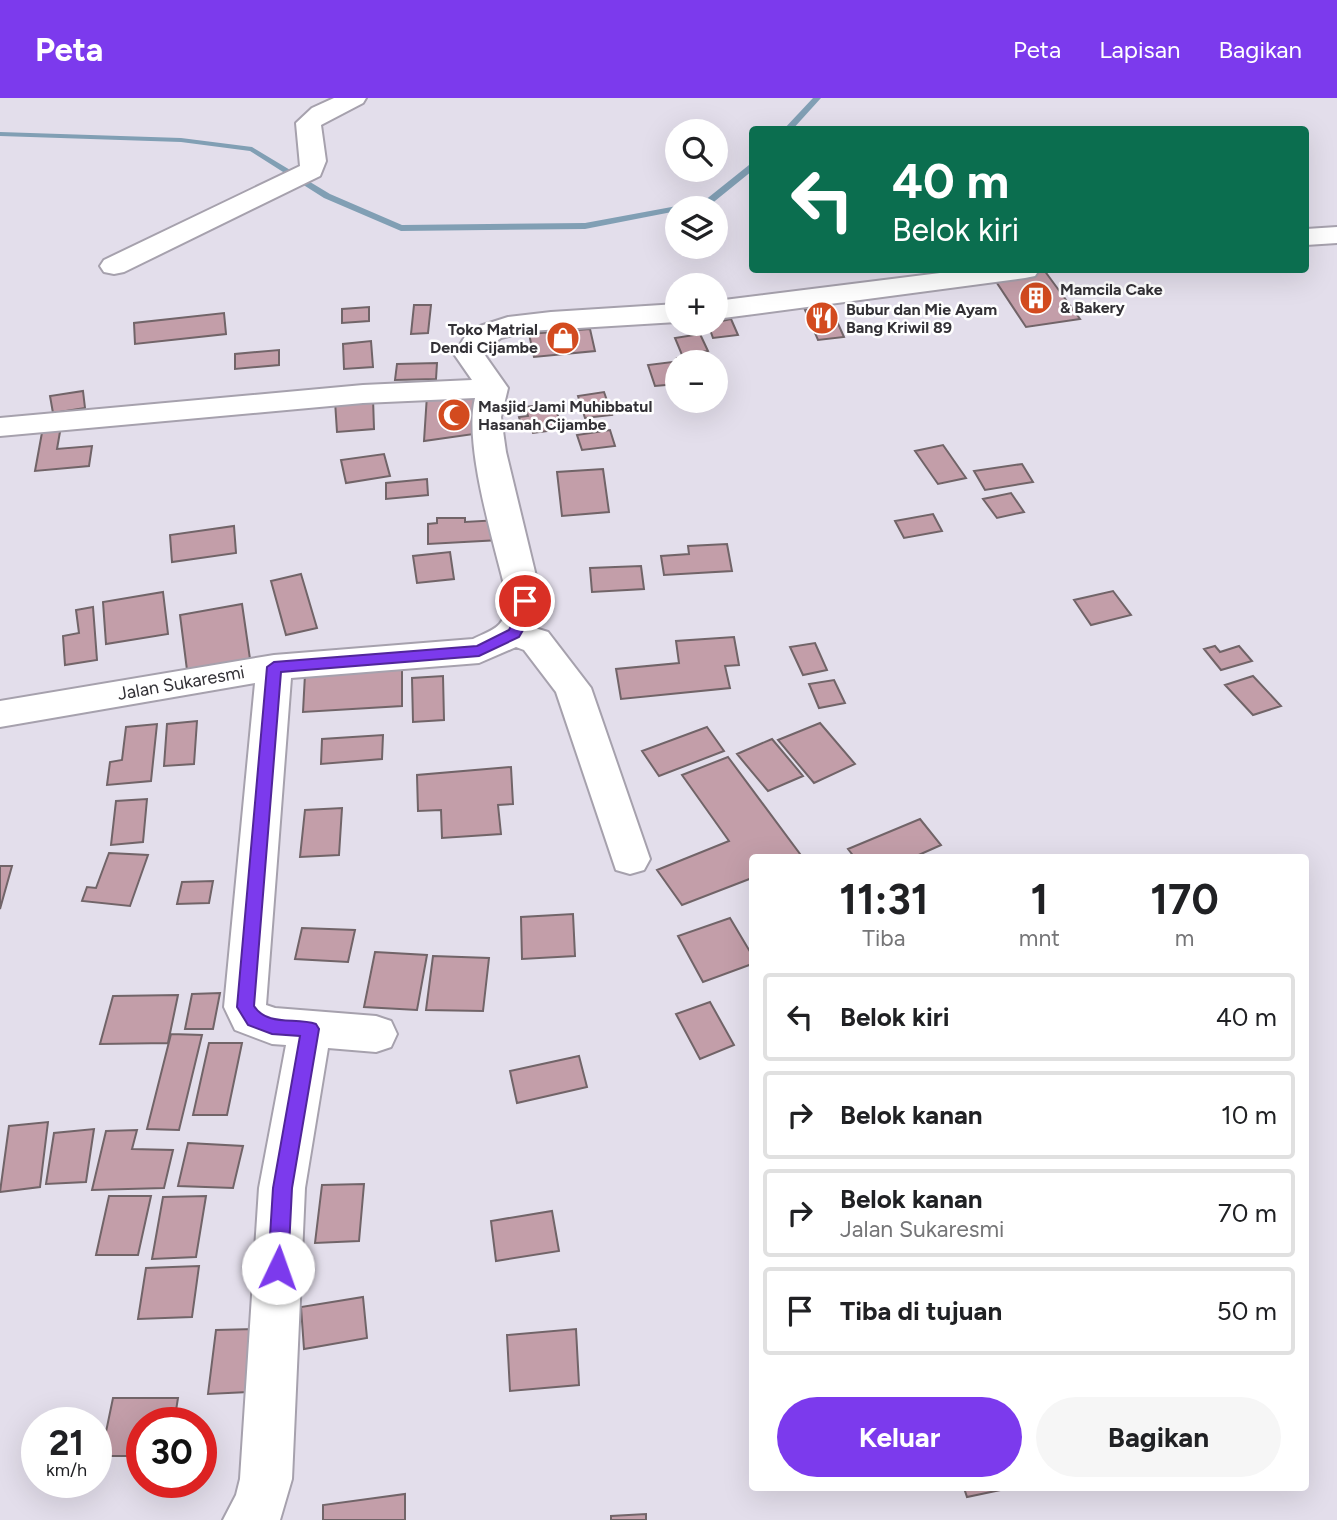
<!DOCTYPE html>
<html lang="id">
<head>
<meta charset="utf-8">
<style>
	body { margin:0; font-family:Figtree,sans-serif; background:#f6f6f6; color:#202124; height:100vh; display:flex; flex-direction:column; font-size:26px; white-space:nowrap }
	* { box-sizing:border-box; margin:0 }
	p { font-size:23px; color:#757577 }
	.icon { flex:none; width:38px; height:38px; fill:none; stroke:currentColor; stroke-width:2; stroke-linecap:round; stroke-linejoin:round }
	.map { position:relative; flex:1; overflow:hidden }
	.sheet { position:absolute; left:749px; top:756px; width:560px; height:637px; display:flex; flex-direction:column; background:#fff; border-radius:7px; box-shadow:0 7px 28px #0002 }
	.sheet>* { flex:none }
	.banner { position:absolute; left:749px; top:28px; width:560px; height:147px; border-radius:7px; box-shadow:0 7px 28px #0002; background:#0b6e4f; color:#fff; overflow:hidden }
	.tools { position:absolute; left:665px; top:21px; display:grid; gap:14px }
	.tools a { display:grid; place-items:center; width:63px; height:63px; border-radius:50%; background:#fff; box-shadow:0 7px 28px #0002; font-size:35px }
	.speed { position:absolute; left:21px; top:1309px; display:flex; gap:14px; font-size:35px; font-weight:700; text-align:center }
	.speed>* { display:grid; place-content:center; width:91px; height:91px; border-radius:50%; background:#fff; box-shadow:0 7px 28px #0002; line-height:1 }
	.speed small { font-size:18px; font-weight:400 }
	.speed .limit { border:10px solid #d22; background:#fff; color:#111 }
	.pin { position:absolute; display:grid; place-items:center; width:60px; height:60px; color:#fff; margin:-30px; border:4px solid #fff; border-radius:50%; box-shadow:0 2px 7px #0007 }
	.me { position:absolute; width:77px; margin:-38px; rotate:3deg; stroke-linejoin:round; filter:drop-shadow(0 0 5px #0008) }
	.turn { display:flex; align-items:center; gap:24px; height:147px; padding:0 28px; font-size:32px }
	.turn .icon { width:91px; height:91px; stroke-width:2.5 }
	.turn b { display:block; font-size:49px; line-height:60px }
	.eta { display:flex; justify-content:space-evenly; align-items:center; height:119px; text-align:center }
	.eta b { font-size:42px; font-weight:700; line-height:49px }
	.button { display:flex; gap:14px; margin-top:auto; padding:14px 28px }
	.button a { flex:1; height:80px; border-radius:42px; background:#7c3aed; color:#fff; font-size:28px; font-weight:700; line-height:80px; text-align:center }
	.button a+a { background:#f6f6f6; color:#202124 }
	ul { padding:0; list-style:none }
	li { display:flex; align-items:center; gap:21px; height:88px; margin:0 14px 10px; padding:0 14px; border:4px solid #e0e0e0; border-radius:7px }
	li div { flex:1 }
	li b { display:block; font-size:26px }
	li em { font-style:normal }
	header { display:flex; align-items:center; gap:42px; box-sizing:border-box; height:98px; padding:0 35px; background:#7c3aed; color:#fff }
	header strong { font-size:33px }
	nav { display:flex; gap:38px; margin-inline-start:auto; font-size:24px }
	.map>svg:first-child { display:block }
</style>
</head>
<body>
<header>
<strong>Peta</strong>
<nav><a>Peta</a><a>Lapisan</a><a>Bagikan</a></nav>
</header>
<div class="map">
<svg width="1337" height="1422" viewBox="0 0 1337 1422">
	<rect width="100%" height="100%" fill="#e3deeb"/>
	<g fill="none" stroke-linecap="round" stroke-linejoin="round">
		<!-- stream -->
		<path fill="#819fb4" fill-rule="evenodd" d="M813,0H821L792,32H783Z
			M0,34L181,40L252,49L330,96L402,127L585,125L704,103L749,67H752V73L710,107L677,110V113L585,131L401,133L324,100L250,53L181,44L0,38Z"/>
	</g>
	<!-- building -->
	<path fill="#c39ea9" stroke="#716468" stroke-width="2" d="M1044,172L1080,221L1026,229L993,179Z
		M414,207H431L428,235L411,236Z
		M369,209V223L342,225V211Z
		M831,210L844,239L818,242L805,212Z
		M224,215L226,236L135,246L134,225Z
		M731,221L738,237L713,240L708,226Z
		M590,231L595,253L534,259L529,236Z
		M700,236L708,253L682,257L675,240Z
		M371,243L373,269L344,271L343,246Z
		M279,252V267L235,271V256Z
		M703,257L706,264H678L677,260Z
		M672,264L677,286L655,288L648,267Z
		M437,265L436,281L395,282L397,266Z
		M83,293L85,310L53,315L50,298Z
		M604,294L612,317L585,320L578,298Z
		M474,296L481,335L424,343L427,297Z
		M373,300L374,331L337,334L335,303Z
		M553,305L563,331L533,335L531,328L522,329L519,319L528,318L525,309Z
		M61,328L57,351L92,348L89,368L35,373L43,329Z
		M610,332L615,348L582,352L577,337Z
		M943,347L966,380L938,386L915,353Z
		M384,356L390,378L346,385L341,362Z
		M1022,366L1033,384L985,392L974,373Z
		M603,371L609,414L562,418L557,374Z
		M427,381L428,397L386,401V385Z
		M1011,395L1024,414L997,420L983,401Z
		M933,416L942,433L904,440L895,423Z
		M437,420H465V424L499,422L500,442L428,446V426L437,425Z
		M234,428L236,455L172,464L170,437Z
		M727,446L732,473L664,477L661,458L689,456L688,448Z
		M450,454L454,481L417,485L413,458Z
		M641,468L644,491L592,494L590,470Z
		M301,476L317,530L286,537L271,483Z
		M1113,493L1131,517L1091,527L1074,502Z
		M163,494L168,536L106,546L103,504Z
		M242,506L250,561L187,572L180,517Z
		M93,509L97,562L65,567L63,538L79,535L76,512Z
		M734,539L739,567L725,568L730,590L621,601L616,571L679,565L676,543Z
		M815,545L827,572L803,577L790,549Z
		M1215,548L1220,554L1239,548L1252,563L1221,572L1204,551Z
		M402,569V608L303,614L305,576Z
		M443,578L444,622L413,624L412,580Z
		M1253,578L1281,608L1253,617L1225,587Z
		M834,582L845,605L819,610L809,586Z
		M197,623L194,666L164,668L167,626Z
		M820,625L855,666L814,685L778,642Z
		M157,626L151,683L107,687L110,664L122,662L126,629Z
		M707,629L724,653L659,678L642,653Z
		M383,637L382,661L321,666L322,641Z
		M772,641L803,678L768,693L737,656Z
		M728,659L803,760H752V780L682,807L657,772L729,743L682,677Z
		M511,669L513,706L498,707L501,736L442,740L441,712L418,713L417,677Z
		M147,701L143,744L111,747L116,703Z
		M342,710L339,757L300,759L305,712Z
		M920,721L941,747L912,760H855L848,751Z
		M109,755L148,757L130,808L82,803L87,789L96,790Z
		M0,768H12L0,811Z
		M213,783L209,805L177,806L182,784Z
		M573,816L575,858L522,861L521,819Z
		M730,820L752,857V866L703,884L678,838Z
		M302,830L355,832L348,864L295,861Z
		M375,854L427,857L417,912L364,909Z
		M433,858L489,860L483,913L426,912Z
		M220,895L213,931H185L192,896Z
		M178,897L168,945L100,946L113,898Z
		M710,904L734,947L700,961L676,916Z
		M171,936L202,937L179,1032L147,1031Z
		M209,945H242L227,1017H193Z
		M579,958L587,989L517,1005L510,973Z
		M48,1024L40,1089L0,1094L9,1028Z
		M94,1031L86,1084L46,1086L54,1035Z
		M137,1032L132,1051L173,1052L164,1090L92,1092L106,1033Z
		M188,1045L243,1048L233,1090L178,1088Z
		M364,1086L359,1143L315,1145L322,1087Z
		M109,1098H151L138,1157H96Z
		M206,1098L196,1159L152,1161L163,1099Z
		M552,1113L559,1153L496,1163L491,1123Z
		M199,1168L192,1219L138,1221L146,1170Z
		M363,1199L367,1240L304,1251L301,1209Z
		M255,1231L248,1294L208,1296L216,1232Z
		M576,1231L579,1287L510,1293L507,1237Z
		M113,1300H178L174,1325H142V1358H101Z
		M964,1390H1010L967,1399Z
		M405,1396V1422H323V1407Z
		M646,1416V1422H611V1418Z"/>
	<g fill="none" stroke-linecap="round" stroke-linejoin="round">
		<defs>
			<path id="minor" d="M334,0H366L363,5L321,27L326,63L320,78L124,174L114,176L104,174L100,168L104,162L300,68L296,25L312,10Z
				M1337,129V145L1306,147V131Z
				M964,172H1039L1035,178L1025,180L716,221V203Z
				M677,206V224L529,233L501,240L488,249L484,256L508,290L501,319L506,354L542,503L540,521L535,530L548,534L591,590L650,761L644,772L630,776L616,772L556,594L524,552L516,549L479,565L291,580L266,907L275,910L376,918L391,923L397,936L391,949L376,954L328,950L305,1090L292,1381L280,1422H223L236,1397L240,1381L259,1090L286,947L272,946L235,932L224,909L255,585L0,629V603L274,557L473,541C496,530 504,530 508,503C496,451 463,349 475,300L363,305L0,338V320L363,287L472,282L454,256L466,237L480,228L508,219L551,214Z"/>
		</defs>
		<!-- minor casing -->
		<use href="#minor" stroke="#a6a1ad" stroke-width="4"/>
		<!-- minor -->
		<use href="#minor" fill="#fff" fill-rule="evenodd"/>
	</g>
	<!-- route -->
	<path fill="#7c3aed" stroke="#51269a" stroke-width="2" d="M525,498L532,503L530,520L519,539L479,558L281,574L254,908C268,929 295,919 316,926L319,931L292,1090L288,1170L285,1176L278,1179L271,1176L268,1170L273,1090L300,938L272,936L248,927L237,909L267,569L274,564L477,548L509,532L515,520L518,503Z"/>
	<!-- icons -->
	<defs>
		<symbol id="building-disc" viewBox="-11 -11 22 22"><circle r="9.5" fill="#d34b1f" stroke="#fff"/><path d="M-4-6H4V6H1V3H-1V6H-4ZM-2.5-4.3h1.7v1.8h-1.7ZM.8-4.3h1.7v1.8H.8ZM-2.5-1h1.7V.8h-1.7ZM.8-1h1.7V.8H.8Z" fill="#fff"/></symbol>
		<symbol id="restaurant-disc" viewBox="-11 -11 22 22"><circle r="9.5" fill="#d34b1f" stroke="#fff"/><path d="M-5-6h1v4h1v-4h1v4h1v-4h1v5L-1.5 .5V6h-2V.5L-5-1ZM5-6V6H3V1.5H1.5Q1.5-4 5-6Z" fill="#fff"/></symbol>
		<symbol id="shop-disc" viewBox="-11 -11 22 22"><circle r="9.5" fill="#d34b1f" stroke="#fff"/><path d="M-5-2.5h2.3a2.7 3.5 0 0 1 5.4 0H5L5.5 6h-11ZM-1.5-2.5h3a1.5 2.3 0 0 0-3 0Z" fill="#fff"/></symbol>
		<symbol id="mosque-disc" viewBox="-11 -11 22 22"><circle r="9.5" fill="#d34b1f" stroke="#fff"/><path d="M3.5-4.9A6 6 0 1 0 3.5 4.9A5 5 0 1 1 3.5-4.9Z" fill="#fff"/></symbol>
	</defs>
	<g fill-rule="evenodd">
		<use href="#building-disc" x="1017" y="181" width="38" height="38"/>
		<use href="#restaurant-disc" x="803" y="201" width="38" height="38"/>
		<use href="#shop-disc" x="544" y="221" width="38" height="38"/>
		<use href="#mosque-disc" x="435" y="298" width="38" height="38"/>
	</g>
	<g text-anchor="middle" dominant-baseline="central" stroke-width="5" stroke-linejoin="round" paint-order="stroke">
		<!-- far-poi labels -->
		<g font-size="16" font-weight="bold" fill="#333136" stroke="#fff" text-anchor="start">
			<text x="1060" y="191">Mamcila Cake<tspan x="1060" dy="18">&amp; Bakery</tspan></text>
			<text x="846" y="211">Bubur dan Mie Ayam<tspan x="846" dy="18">Bang Kriwil 89</tspan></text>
			<text x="538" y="231" text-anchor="end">Toko Matrial<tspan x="538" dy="18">Dendi Cijambe</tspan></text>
			<text x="478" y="308">Masjid Jami Muhibbatul<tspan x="478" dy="18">Hasanah Cijambe</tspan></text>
		</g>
		<!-- street labels -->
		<g font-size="18" fill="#333136" stroke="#fff">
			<text transform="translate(181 585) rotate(-10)">Jalan Sukaresmi</text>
		</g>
	</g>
</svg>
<div class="tools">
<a><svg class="icon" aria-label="search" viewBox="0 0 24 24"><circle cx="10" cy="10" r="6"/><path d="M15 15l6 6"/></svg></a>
<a><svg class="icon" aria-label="layers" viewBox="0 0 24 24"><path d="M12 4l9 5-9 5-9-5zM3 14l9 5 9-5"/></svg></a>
<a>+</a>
<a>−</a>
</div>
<div class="speed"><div>21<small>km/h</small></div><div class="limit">30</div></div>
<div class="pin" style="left:525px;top:503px;background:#d93025"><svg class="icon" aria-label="arrive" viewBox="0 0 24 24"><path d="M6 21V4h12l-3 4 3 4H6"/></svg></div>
<svg class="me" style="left:278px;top:1170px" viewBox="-20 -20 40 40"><circle r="19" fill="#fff"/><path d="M0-13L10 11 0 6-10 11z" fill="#7c3aed"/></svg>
<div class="banner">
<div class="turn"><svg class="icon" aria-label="left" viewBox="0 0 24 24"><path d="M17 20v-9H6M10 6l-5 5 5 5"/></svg><div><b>40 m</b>Belok kiri</div></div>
</div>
<section class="sheet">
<div class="eta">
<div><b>11:31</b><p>Tiba</p></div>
<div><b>1</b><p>mnt</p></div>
<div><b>170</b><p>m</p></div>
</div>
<ul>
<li><svg class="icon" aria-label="left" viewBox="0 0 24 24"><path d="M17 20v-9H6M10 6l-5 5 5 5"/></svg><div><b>Belok kiri</b></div><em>40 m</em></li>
<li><svg class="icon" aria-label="right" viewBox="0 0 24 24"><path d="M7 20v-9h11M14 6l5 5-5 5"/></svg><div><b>Belok kanan</b></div><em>10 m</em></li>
<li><svg class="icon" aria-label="right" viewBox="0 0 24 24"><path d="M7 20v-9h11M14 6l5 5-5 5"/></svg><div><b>Belok kanan</b><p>Jalan Sukaresmi</p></div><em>70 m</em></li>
<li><svg class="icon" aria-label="arrive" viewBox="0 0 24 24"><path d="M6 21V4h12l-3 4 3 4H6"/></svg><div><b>Tiba di tujuan</b></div><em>50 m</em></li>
</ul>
<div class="button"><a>Keluar</a><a>Bagikan</a></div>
</section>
</div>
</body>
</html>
